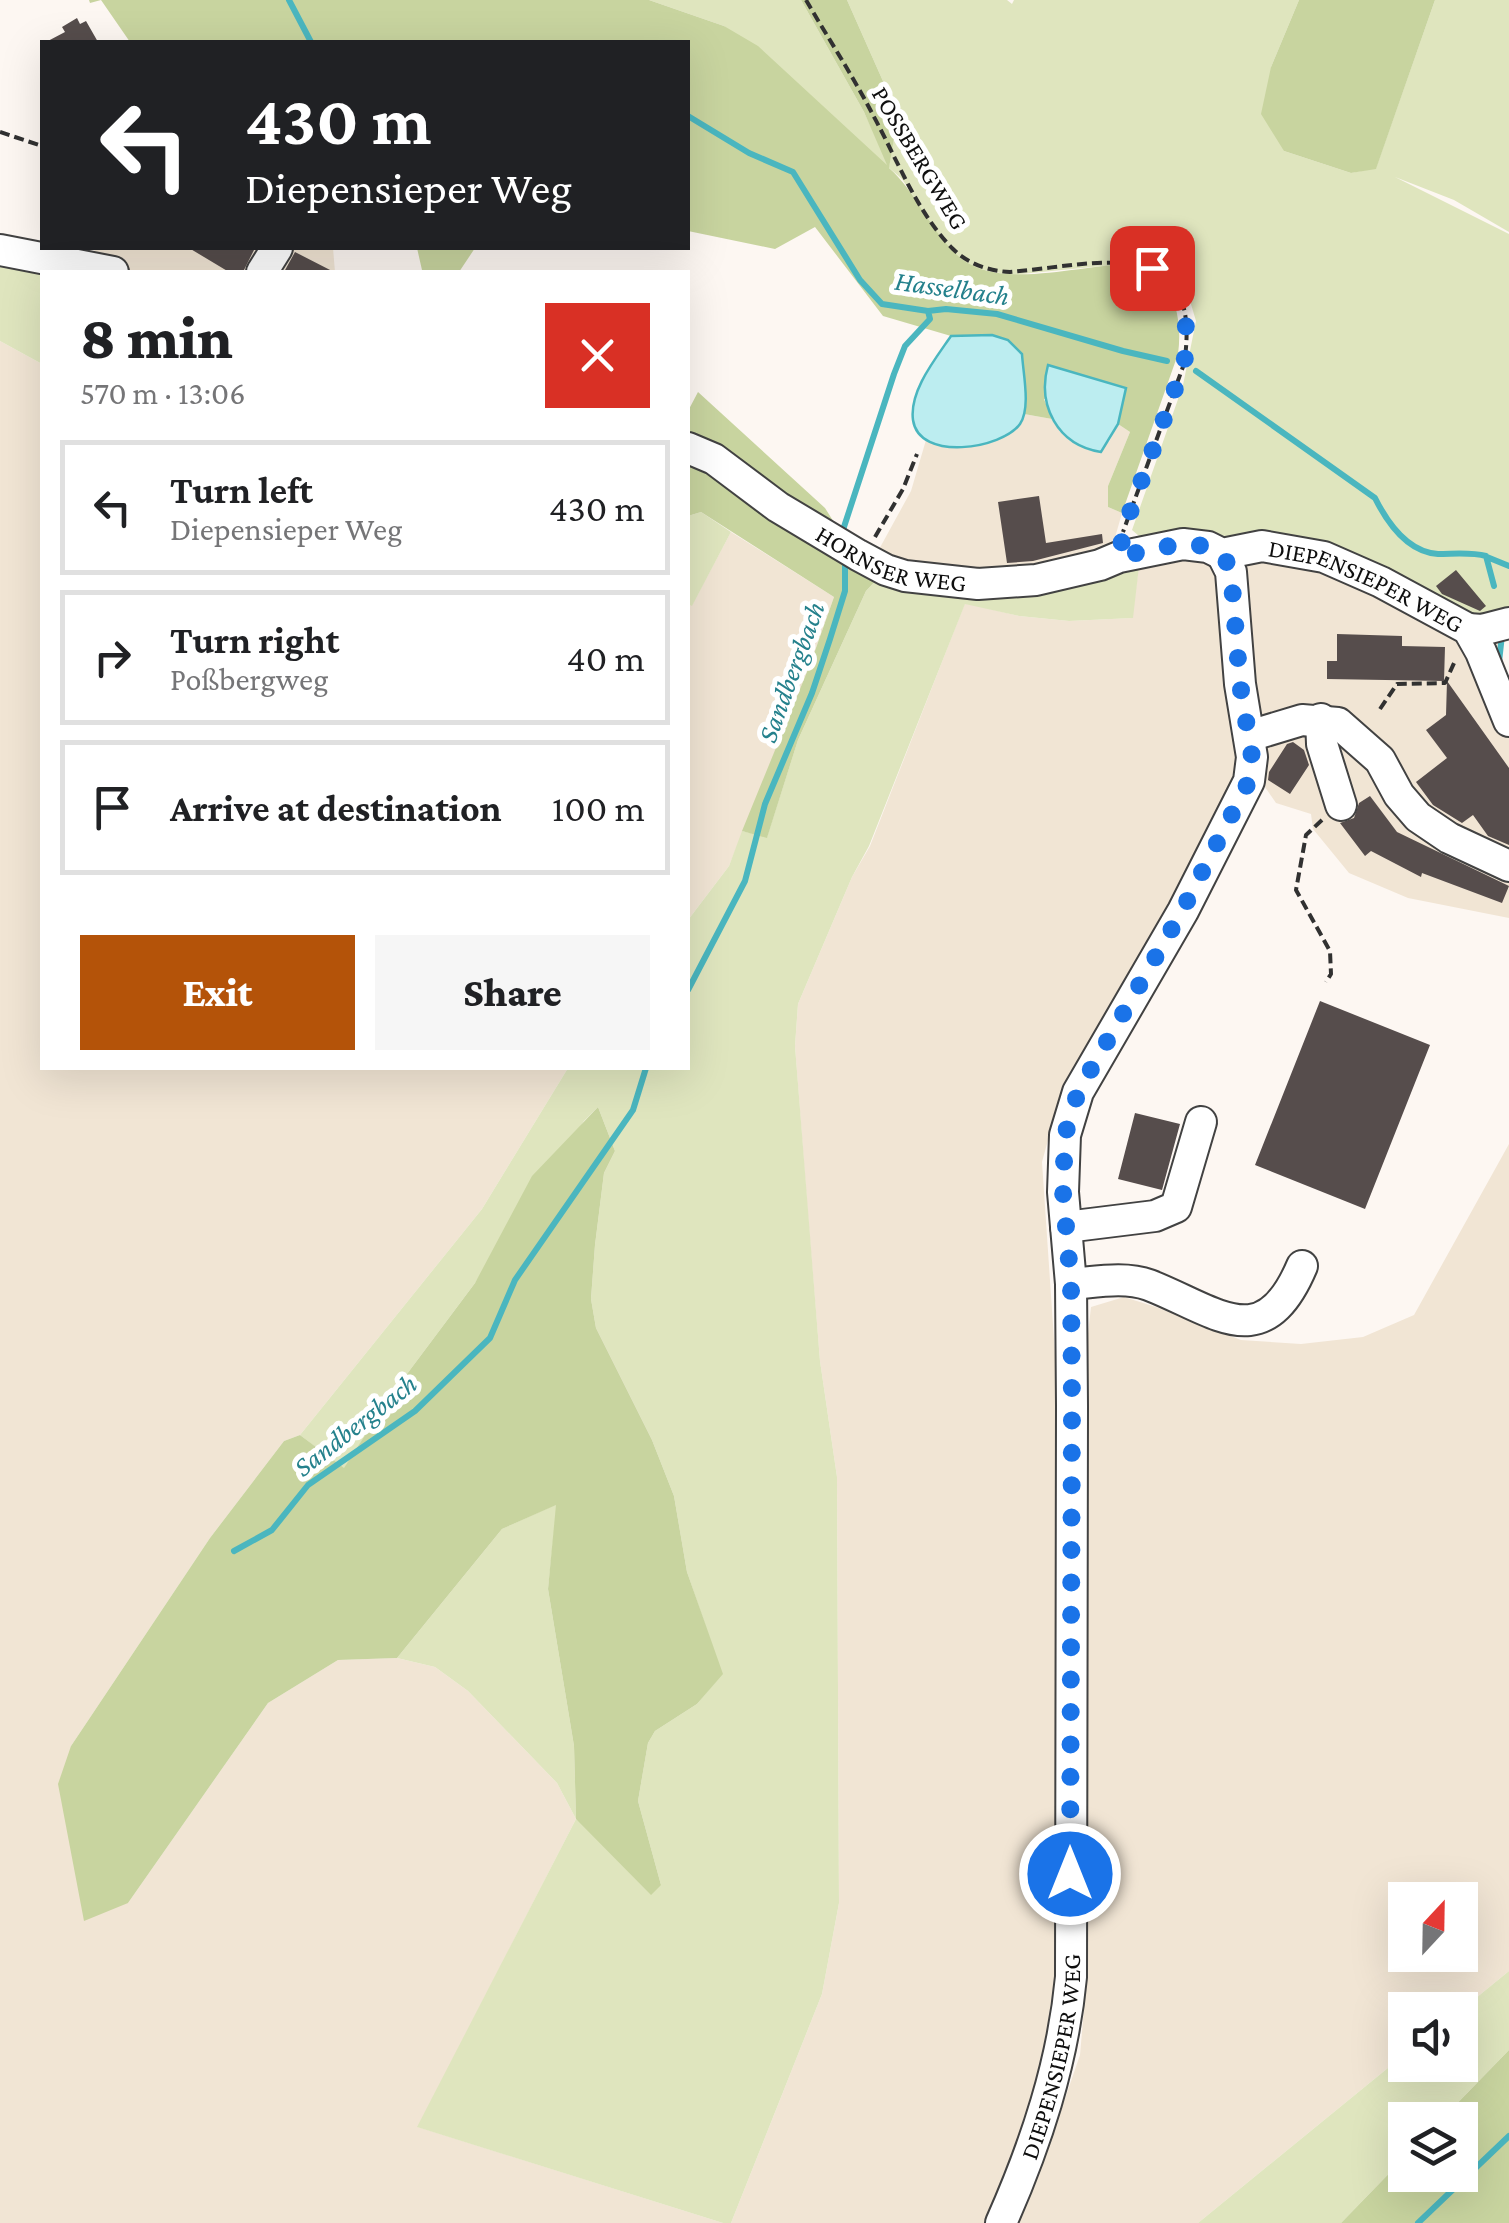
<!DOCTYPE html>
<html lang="en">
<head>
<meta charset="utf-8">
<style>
	body { margin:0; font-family:"Crimson Pro",serif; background:#f6f6f6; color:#202124; height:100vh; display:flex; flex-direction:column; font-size:38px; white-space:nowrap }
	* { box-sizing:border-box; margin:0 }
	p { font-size:32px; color:#757577 }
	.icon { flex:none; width:55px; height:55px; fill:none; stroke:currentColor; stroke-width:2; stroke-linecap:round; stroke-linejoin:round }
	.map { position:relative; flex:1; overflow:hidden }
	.details { position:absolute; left:40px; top:270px; width:650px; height:800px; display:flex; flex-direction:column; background:#fff; border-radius:0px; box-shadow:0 10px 40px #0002 }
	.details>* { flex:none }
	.top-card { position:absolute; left:40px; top:40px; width:650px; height:210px; border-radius:0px; box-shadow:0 10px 40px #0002; background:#202124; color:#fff; overflow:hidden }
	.needle { width:65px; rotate:22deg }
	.tools { position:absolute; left:1388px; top:1882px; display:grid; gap:20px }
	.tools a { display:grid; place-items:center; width:90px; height:90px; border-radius:0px; background:#fff; box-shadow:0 10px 40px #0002; font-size:50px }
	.pin { position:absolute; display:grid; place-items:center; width:85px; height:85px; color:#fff; margin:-42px; border-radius:20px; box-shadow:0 5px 15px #0006 }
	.me { position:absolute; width:110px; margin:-55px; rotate:0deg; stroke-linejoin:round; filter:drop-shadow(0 0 8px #0008) }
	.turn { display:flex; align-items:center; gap:35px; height:210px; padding:0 40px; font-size:45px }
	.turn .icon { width:130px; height:130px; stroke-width:2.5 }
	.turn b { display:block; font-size:70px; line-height:85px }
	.round { display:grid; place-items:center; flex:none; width:105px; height:105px; border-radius:0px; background:#f6f6f6 }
	.summary { display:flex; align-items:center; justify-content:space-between; height:170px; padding:0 40px }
	h1 { font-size:60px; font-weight:800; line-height:75px }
	.primary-button { display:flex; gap:20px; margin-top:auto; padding:20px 40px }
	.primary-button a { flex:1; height:115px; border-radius:0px; background:#b45309; color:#fff; font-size:40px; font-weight:800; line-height:115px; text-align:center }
	.primary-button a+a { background:#f6f6f6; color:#202124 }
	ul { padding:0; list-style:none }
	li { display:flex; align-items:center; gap:30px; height:135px; margin:0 20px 15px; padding:0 20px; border:5px solid #e0e0e0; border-radius:0px }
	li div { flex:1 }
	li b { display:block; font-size:38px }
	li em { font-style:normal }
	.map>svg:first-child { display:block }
</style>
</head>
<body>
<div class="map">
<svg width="1509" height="2223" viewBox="0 0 1509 2223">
	<rect width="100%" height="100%" fill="#fdf7f2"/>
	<!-- farmland -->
	<path fill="#f1e5d4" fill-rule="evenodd" d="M97,248H333L335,272H133L85,259Z
		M0,341L42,364V1068H568L482,1209L300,1435L284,1441L210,1538L71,1746L128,1903L268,1703L338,1660L397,1658L435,1667L468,1691L557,1783L576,1819L418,2127L723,2223H0Z
		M1024,414L1052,419L1060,432L1109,442L1118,424L1130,432L1108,486V507L1122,513L1112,548L1102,560L941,573L877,553L911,491L926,440L936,445L972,446L998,438L1018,427Z
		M731,532L834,597L811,662L729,866L688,920V604L692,605Z
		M1260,549L1497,633L1499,653L1509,684V918L1408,898L1349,873L1313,829L1311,814L1276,803L1256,774L1240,566Z
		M1182,552L1216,562L1239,763L1232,790L1057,1107L1042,1162L1058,1399L1056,2020L1044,2082L992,2223H731L822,1994L839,1903L837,1477L820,1361L807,1203L795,1046L798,1004L852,877L870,846L965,603L1019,616L1069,621L1132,618L1140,558Z
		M1509,1144V1971L1460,2011L1405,2010V2054L1198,2223H1016L1040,2171L1080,2055L1085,1997L1087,1862L1080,1764V1405L1091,1307L1124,1297L1156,1307L1241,1340L1301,1344L1363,1337L1414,1315ZM1405,1900H1460V1955H1405Z"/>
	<!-- green -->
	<path fill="#dfe5be" d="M649,0H801L864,112L889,166L898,115L847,0H1007L1012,4L1014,0H1299L1271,67L1284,151L1351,173L1376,168L1435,0H1509V232L1454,200L1395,177L1509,234V612L1469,624L1260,542L1202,532L1146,542L1132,530L1183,385L1196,321L1185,284L1164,269L1156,279L1123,264L1010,275L975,268L957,257L937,232L902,179L724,26Z
		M0,257L42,272V364L0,341Z
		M701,512L731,532L692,606L688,604V516Z
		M1140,558L1133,618L1069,621L1019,616L965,604L869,846L852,877L798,1004L795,1046L820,1361L837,1477L839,1903L822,1994L731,2223H723L417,2127L576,1819L557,1783L468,1691L435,1667L397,1658L502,1529L557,1504L548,1589L574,1746L576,1819L661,1885L638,1801L648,1743L655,1731L697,1704L722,1674L687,1572L674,1496L652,1440L596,1328L591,1299L595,1245L604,1173L615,1151L598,1107L584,1121L475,1283L389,1398L344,1469L300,1435L482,1209L568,1068H688V920L729,866L742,831L767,837L798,740L866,591L880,576Z
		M1509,1971V2050L1441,2120H1405V2157L1341,2223H1198L1405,2054V2065H1460V2011Z"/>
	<!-- forest -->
	<path fill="#c8d49f" d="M89,0H649L724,26L758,46L887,165L864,112L801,0H847L898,115L889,168C916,192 929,227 955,253C994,294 1083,263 1134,264C1174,276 1183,317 1178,354L1122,513L1108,507V486L1130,432L1118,424L1125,388L1044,399L1052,419L1024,414L1022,354L992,335L951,336L883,316L815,227L775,249L688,231V42H130L101,0L90,3Z
		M1299,0H1435L1376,169L1351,173L1284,151L1261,114L1271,67Z
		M417,248H475L459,272L422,270Z
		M698,392L825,508L859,562L880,576L866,591L798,740L767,838L742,831L811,662L834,597L701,512L688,516V411Z
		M598,1107L615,1151L604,1173L595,1245L591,1299L596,1328L652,1440L674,1496L687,1572L723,1674L697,1704L655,1731L648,1743L638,1801L661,1885L651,1895L576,1819L574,1746L548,1589L556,1505L502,1529L397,1658L338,1660L268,1703L128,1903L84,1921L58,1784L71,1746L210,1538L284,1441L300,1435L344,1468L389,1398L475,1283L532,1176Z
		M1509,2050V2223H1341L1405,2157V2175H1460V2120H1441Z"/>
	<!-- water -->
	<path fill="#bcedf0" stroke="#4ab6bf" stroke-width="2.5" d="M992,335L1008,340L1022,354C1023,373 1031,408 1020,424C1002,449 919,462 913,420C909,391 936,358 951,336Z
		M1048,365L1126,388L1118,424L1101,452C1057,445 1037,405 1048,365Z"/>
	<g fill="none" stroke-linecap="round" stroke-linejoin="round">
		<!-- stream -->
		<path stroke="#4ab6bf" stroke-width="6" d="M289,0L311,42
			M688,116L749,153L793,172L860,280L882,304L928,311L946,309L997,314L1123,351L1167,361
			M1196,371L1375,498C1387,522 1407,552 1438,554C1454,554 1471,552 1486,556L1494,586
			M841,536L894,374L905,346L930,319L928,311
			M1487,557L1509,566
			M1499,662L1502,635
			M688,990L745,881L765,804L812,693L830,639L845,591V558
			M234,1551L272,1530L308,1485L415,1411L490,1338L515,1280L633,1110L646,1068
			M1418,2223L1509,2136"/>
	</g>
	<!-- building -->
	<path fill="#564d4c" d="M77,18L80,24L86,21L98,42H46L65,32L62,27Z
		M189,248H255L243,272H229Z
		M295,252L334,272H284Z
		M1039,496L1046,543L1102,534L1103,543L1033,561L1007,563L998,502Z
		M1456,570L1486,606L1480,611L1442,594L1436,586Z
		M1337,634L1402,636V646L1445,647L1444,681L1327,679V661H1337Z
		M1447,681L1509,768V845L1488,836L1473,815L1462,823L1433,805L1416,782L1447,758L1426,730L1446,715Z
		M1293,742L1304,750L1309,765L1290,794L1268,780L1269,772L1287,744Z
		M1370,796L1397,832L1509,886L1502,903L1422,873L1421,877L1371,851L1365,856L1340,823L1354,818L1359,803Z
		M1320,1001L1430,1045L1365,1209L1255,1165Z
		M1135,1113L1180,1124L1162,1190L1118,1179Z"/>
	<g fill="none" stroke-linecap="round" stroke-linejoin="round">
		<defs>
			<g id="minor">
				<path d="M0,250L113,272"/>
				<path d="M262,272L277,248"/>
				<path id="s1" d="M688,448L714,459L778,507L858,555L886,570L905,576L978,584L1036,580L1100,565L1119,557L1183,544L1208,547L1222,554L1262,546L1324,557L1381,582L1468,629L1481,652L1509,721"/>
				<path d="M1468,629L1482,630L1509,623"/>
				<path d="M1321,719L1322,744L1341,805"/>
				<path d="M1249,736L1302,720L1338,723L1380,760L1399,795L1418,817L1449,838L1509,866"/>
				<path d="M1066,1227L1155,1216L1176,1207L1201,1122"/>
				<path d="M1071,1284C1096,1282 1125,1276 1149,1285C1216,1311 1263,1358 1302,1266"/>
				<path id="s2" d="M1001,2223C1036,2144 1063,2063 1071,1977L1072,1406L1071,1284L1063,1192L1065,1135L1078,1092L1183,911L1249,781L1252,757L1240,684L1231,572L1222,554"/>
			</g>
		</defs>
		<!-- minor casing -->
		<use href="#minor" stroke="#424242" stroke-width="34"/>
		<!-- path -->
		<path stroke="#313131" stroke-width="4" stroke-dasharray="10 5" stroke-linecap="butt" d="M806,0C828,38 853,76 873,115C897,159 917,213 953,249C968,264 989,271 1010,272C1095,265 1205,230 1184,364L1123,532
			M0,132L42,146
			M875,537L903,489L917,454
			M1380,709L1397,684L1445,683L1455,661
			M1322,820L1306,835L1296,890L1330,951L1331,974L1326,982"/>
		<!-- minor -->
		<use href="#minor" stroke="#fff" stroke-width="30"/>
	</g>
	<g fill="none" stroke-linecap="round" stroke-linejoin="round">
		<!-- route -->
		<path stroke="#1a73e8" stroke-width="18" stroke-dasharray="0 32.4" d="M1070,1874L1072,1406L1071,1284L1063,1192L1065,1135L1078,1092L1182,911L1249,781L1252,757L1240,684L1231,572C1217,526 1154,550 1119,557L1124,529L1184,364C1190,326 1186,291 1152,268"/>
	</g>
	<g text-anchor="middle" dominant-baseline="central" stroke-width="10" stroke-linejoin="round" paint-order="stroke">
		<!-- street labels -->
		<g font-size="25" fill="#0f0f0f" stroke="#fff">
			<text transform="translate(920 158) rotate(59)">POSSBERGWEG</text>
			<text stroke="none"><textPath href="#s1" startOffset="235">HORNSER WEG</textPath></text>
			<text stroke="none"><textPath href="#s1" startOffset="730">DIEPENSIEPER WEG</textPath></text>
			<text stroke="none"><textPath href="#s2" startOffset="175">DIEPENSIEPER WEG</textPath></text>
		</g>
		<!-- water labels -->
		<g font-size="28" font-style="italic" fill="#24818c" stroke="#fff">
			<text transform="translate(952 288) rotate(8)">Hasselbach</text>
			<text transform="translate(791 672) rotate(-70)">Sandbergbach</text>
			<text transform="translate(355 1425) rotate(-38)">Sandbergbach</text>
		</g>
	</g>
</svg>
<div class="tools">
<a><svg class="needle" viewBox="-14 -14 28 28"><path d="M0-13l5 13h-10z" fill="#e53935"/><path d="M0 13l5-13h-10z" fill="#757577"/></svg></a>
<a><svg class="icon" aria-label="sound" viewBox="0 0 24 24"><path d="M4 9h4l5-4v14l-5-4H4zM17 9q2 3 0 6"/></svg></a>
<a><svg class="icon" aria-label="layers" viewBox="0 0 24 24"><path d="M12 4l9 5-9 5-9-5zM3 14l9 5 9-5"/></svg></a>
</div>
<div class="pin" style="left:1152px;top:268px;background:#d93025"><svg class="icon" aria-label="arrive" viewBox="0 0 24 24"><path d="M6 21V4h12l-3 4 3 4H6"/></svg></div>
<svg class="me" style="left:1070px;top:1874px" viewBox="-20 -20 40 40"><circle r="17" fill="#1a73e8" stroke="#fff" stroke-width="3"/><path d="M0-11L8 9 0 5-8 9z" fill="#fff"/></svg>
<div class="top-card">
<div class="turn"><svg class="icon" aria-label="left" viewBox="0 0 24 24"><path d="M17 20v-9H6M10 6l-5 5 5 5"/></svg><div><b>430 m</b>Diepensieper Weg</div></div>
</div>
<section class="details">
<div class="summary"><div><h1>8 min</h1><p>570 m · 13:06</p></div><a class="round" style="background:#d93025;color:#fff"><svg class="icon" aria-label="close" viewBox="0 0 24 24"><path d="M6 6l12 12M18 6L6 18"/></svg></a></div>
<ul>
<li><svg class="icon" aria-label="left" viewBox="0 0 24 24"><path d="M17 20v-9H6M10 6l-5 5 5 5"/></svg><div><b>Turn left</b><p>Diepensieper Weg</p></div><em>430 m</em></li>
<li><svg class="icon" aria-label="right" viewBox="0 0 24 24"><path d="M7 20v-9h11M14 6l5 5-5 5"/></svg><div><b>Turn right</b><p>Poßbergweg</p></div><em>40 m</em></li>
<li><svg class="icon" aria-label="arrive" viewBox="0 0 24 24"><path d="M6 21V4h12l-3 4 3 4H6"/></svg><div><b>Arrive at destination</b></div><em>100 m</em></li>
</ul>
<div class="primary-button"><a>Exit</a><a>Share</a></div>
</section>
</div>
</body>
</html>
